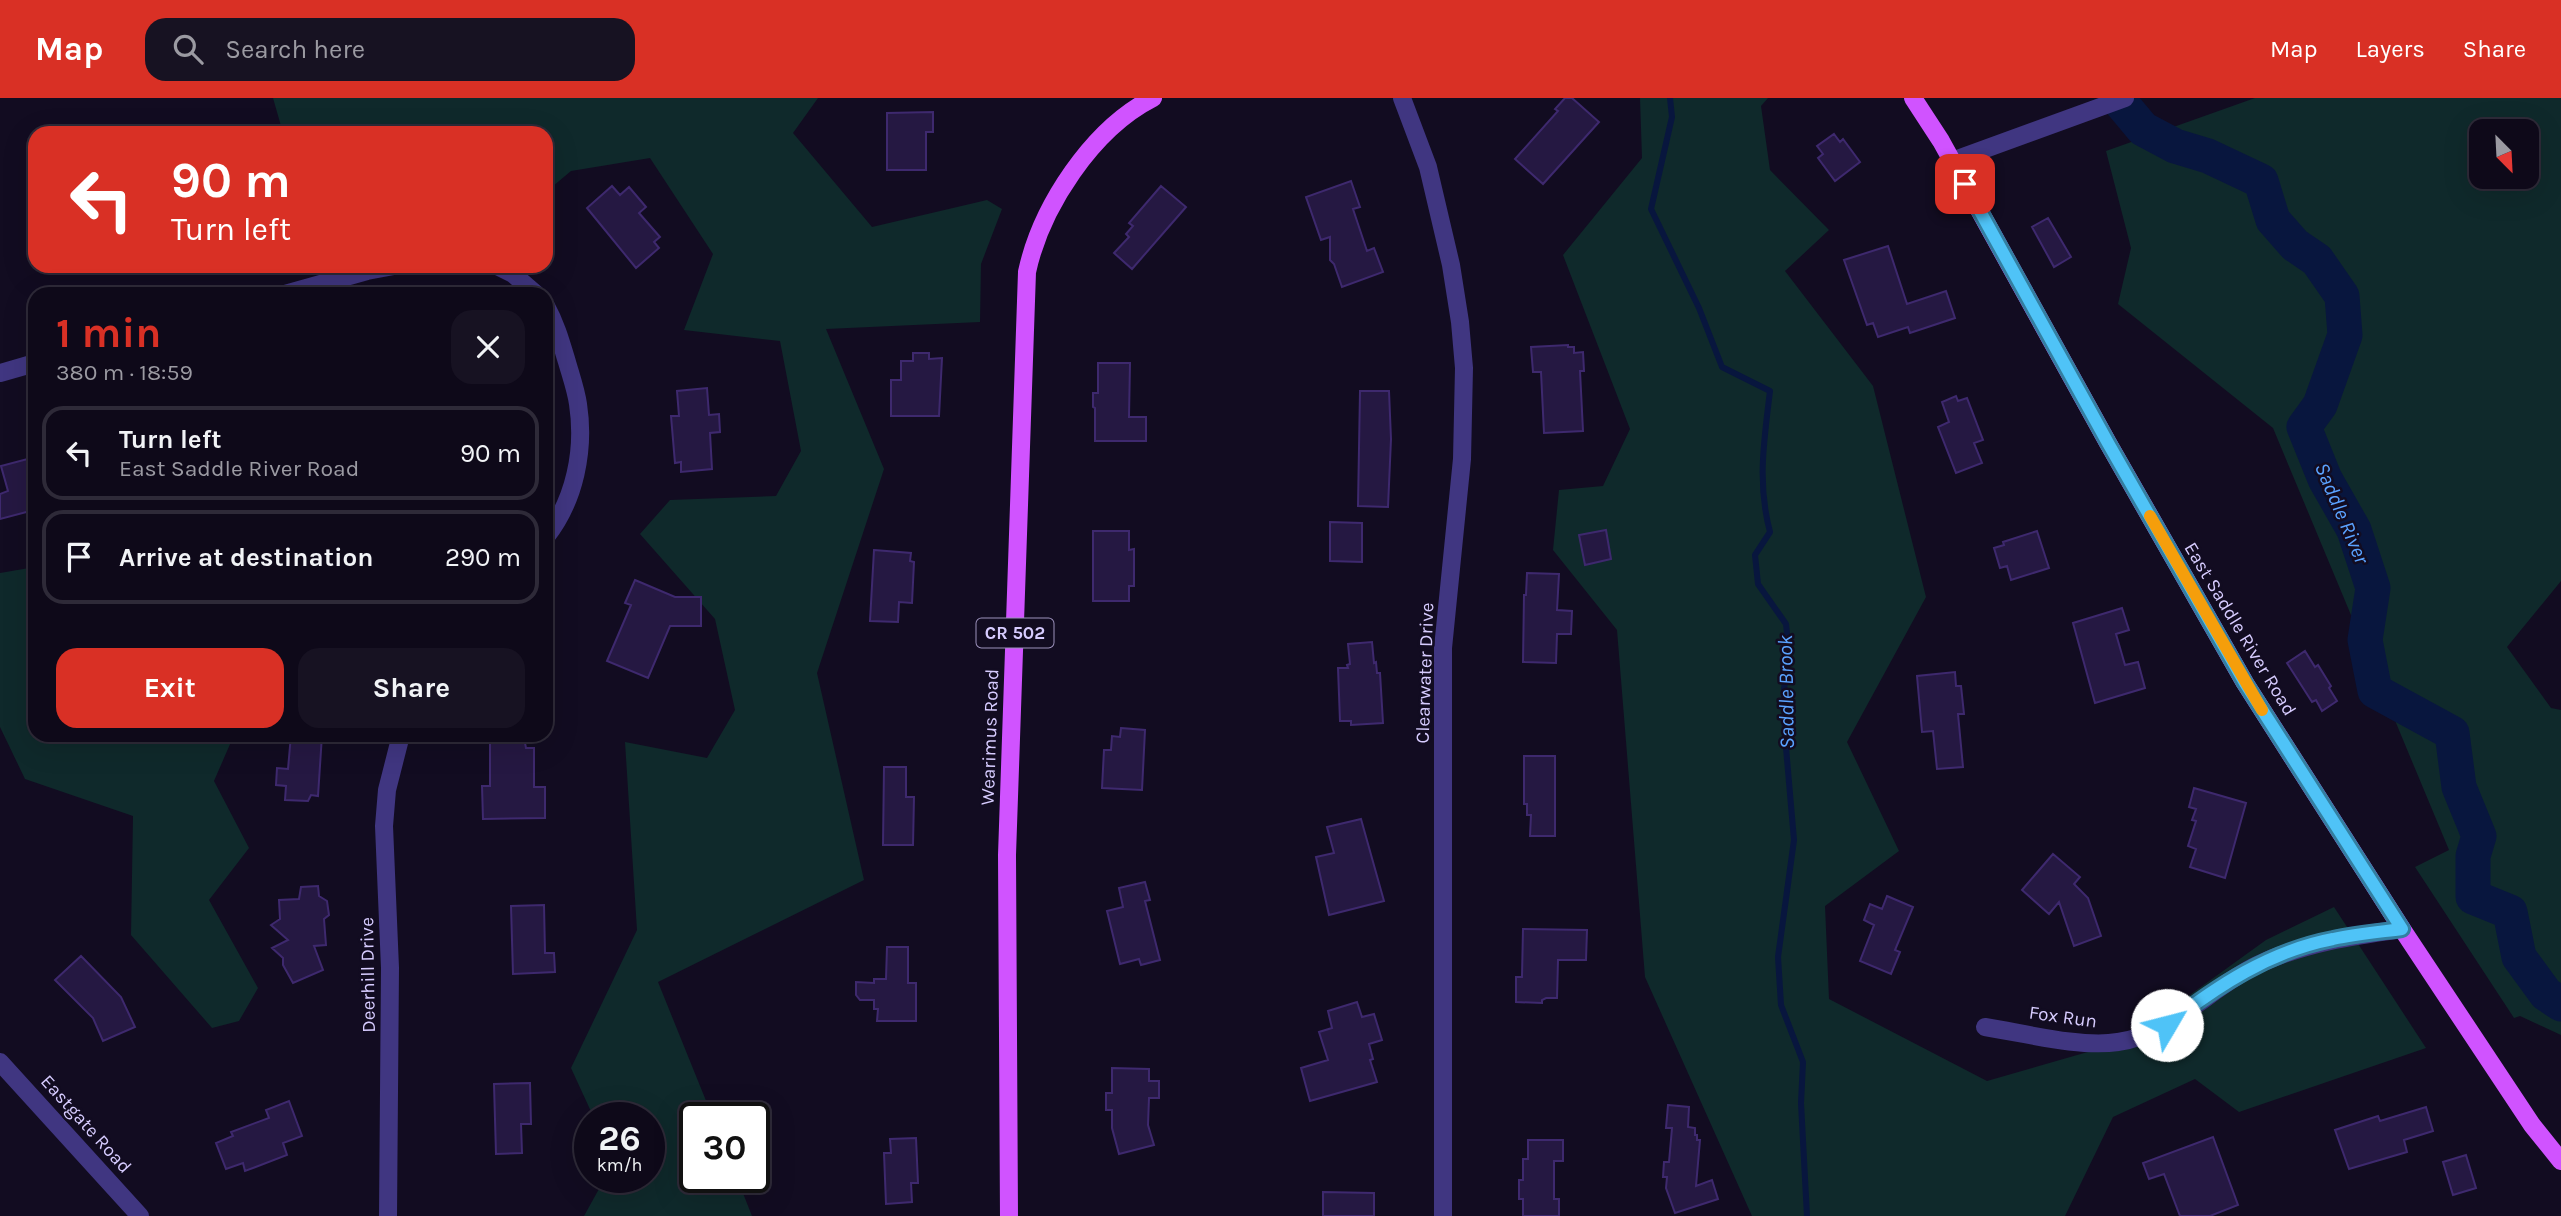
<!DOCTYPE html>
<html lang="en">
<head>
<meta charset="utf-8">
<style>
	body { margin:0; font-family:Karla,sans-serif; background:#171222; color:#f1f3f6; height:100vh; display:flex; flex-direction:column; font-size:26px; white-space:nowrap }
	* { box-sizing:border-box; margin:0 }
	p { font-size:23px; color:#9b9aa2 }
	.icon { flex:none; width:38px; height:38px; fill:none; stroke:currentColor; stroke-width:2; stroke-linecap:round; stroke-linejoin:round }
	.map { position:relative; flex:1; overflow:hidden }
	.sheet { position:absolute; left:28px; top:189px; width:525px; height:455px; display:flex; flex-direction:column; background:#0e0919; border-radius:21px; box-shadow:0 7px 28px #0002,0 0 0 2px #2e2a38 }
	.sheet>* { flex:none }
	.banner { position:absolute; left:28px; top:28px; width:525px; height:147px; border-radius:21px; box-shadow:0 7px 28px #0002,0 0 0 2px #2e2a38; background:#d93025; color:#fff; overflow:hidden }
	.needle { width:46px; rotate:156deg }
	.fabs { position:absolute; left:2469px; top:21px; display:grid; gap:14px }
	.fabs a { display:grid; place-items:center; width:70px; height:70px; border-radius:14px; background:#0e0919; box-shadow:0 7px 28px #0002,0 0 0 2px #2e2a38; font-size:35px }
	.speed { position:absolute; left:574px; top:1004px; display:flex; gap:14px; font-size:35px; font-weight:700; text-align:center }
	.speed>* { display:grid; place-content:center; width:91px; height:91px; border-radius:50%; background:#0e0919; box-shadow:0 7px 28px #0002,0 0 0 2px #2e2a38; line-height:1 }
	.speed small { font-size:18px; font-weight:400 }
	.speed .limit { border:4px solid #111; border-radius:10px; background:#fff; color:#111 }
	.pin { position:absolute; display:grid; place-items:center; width:60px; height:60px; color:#fff; margin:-30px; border-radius:14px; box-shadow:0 4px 10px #0006 }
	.me { position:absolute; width:77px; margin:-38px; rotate:53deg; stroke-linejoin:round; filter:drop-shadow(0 0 5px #0008) }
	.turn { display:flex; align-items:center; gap:24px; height:147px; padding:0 28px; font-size:32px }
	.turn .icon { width:91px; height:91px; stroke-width:2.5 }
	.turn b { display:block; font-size:49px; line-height:60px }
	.round { display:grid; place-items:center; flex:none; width:74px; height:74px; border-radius:21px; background:#171222 }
	.headline { display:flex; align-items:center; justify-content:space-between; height:119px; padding:0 28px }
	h1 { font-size:42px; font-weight:700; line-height:52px; color:#d93025 }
	.button { display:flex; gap:14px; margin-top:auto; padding:14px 28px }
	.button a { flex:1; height:80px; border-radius:21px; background:#d93025; color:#fff; font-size:28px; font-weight:700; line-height:80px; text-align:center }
	.button a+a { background:#171222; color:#f1f3f6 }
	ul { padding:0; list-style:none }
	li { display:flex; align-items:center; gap:21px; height:94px; margin:0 14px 10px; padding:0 14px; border:4px solid #2e2a38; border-radius:21px }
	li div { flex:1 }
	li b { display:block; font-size:26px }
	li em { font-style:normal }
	header { display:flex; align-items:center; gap:42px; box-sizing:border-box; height:98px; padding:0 35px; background:#d93025; color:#fff }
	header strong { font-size:33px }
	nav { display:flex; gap:38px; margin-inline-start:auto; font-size:24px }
	.search { width:490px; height:63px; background:#171222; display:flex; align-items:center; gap:18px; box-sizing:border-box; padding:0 24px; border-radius:21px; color:#9b9aa2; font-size:26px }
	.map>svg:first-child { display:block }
</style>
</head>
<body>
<header>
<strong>Map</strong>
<div class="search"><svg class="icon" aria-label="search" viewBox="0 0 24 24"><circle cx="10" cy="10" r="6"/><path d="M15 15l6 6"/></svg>Search here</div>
<nav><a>Map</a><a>Layers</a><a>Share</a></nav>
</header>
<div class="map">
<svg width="2561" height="1118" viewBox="0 0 2561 1118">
	<rect width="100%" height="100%" fill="#120c21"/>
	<!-- green -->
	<path fill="#0f292b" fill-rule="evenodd" d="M273,0H818L793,35L872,129L987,102L1002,111L981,166L980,224L826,231L884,371L817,575L864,782L658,884L713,1020H695V1080H737L752,1118H584L605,1080H649V1020H594L571,970L637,832L625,644L707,660L735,612L715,521L640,436L670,402L776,398L801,353L780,243L684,232L713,156L650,60L571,73L546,94V35H283Z
		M1640,0H1768L1761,8L1770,72L1829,132L1785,173L1873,288L1926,499L1847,644L1899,753L1825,808L1829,901L1987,983L2126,943L2266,842L2334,809L2426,950L2239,1014L2195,981L2113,1019L2065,1118H1752L1645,879L1617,532L1553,452L1559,392L1603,388L1630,331L1563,157L1642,60Z
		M2255,0H2561V483L2507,549L2551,610L2561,612V937L2520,918L2514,920L2415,769L2449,752L2273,330L2118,206L2131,150L2106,53ZM2527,33V79H2482V33Z
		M35,469V637H234L214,683L249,750L209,802L258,890L239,923L212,930L131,837L133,718L25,681L0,629V475Z"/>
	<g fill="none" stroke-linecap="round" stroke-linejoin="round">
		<!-- stream -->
		<path stroke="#08163e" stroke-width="6" d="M1670,0L1672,19L1651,111L1699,210L1722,269L1770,293C1764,343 1757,385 1770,434L1755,457L1758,486L1786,526L1789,554L1784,591L1785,638L1794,742L1778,859L1781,907L1803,964L1801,1005L1807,1118"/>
		<!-- river -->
		<path stroke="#08163e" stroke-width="35" d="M2117,0L2143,31L2175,48L2208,58L2261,83L2273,122L2295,147L2317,162L2342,198L2345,237L2320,307L2304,329L2325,381L2354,432L2373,490L2365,542L2375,593L2452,635L2459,689L2479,738L2473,758V799L2510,814L2519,859L2546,896L2561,906"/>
	</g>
	<!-- building -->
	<path fill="#251842" stroke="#3e296e" stroke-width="2" d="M1565,0H1572L1599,24L1543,86L1515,61L1558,13L1555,11Z
		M933,14V34H926V72H887V15Z
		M1834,36L1840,44L1843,41L1860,64L1835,83L1818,60L1823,56L1817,48Z
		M1351,83L1360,109L1353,111L1367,153L1374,150L1383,174L1342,189L1334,166L1330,162V139L1321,142L1306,99Z
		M612,88L620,97L629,89L646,109L639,115L660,139L654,144L659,150L636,170L587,110Z
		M1161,88L1186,109L1132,171L1114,155L1129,139L1126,136L1133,128L1129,125Z
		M2048,120L2071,159L2054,169L2032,129Z
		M1888,148L1907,206L1946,193L1955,220L1910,235L1908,229L1878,239L1873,225L1867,227L1844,162Z
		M1568,247V249H1574V255L1583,254L1584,273H1580L1583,333L1544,335L1541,274H1533L1531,249Z
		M913,255H929V261L942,260L939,318H891V282H901V263H913Z
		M1098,265H1130L1129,319H1146V343H1095V310L1093,309V295H1098Z
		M707,290L709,317L719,316L720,334L710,335L712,371L681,374V364L675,365L671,318H679L677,293Z
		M1360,293H1389L1391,341L1388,409L1358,408Z
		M1956,298L1958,303L1967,300L1983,342L1974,345L1982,365L1956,375L1938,329L1949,324L1942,304Z
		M35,359V399L31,400L34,412L0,421V396L8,393L1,368Z
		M1330,424L1362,425V464L1330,463Z
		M1606,432L1611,461L1585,467L1579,437Z
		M1093,433H1129V452L1134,451V488H1129V503H1093Z
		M2037,433L2049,470L2011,482L2007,468L2000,470L1994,450L2004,447L2003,444Z
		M874,452L911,455L910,463L914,464L912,505L899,504L898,524L870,523Z
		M1527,475L1559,476L1557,512L1572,513L1571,536H1557L1556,565L1523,564L1524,497H1526Z
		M635,482L675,499H701V528H670L648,580L607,563L631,507L625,505Z
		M2122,510L2129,532L2116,536L2125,567L2138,564L2145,590L2095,605L2073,525Z
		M1372,544L1374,565L1376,564L1377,575H1380L1383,625L1351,627V623H1340L1338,570H1348L1347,567L1350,566L1348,546Z
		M2305,553L2315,569L2318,567L2331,588L2329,590L2337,603L2322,613L2316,602L2312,604L2287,565Z
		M1955,574L1956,588H1961L1964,616H1958L1963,669L1937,671L1933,633L1922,634L1917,578Z
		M1121,630L1145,632L1142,692L1102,690L1104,652H1111L1112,638L1120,639Z
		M291,637H322L318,698L311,697L308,703L285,702L286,688L276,687L277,670L288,671Z
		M490,645H525L526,650H534V689H545V720L483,721L482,688H490Z
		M1524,658H1555V738H1530L1531,717H1527V706H1524Z
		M884,669H906V699H914L913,747H883Z
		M2194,690L2246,705L2225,780L2190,769L2196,751L2188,748L2196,723L2192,722L2196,711L2189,709Z
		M1361,721L1384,803L1329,817L1316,759L1334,755L1327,729Z
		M2053,756L2080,779L2074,786L2088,800L2101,838L2074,848L2059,804L2049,816L2022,792Z
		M1145,784L1150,802L1145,803L1160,862L1141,867L1139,861L1120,866L1107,813L1123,809L1119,790Z
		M318,788L319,798L327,803L329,817L324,821L326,847L314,848L323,872L293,885L283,867V860L272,850L288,842L271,827L280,821L279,802L299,801L301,789Z
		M1887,798L1913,809L1895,852L1900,854L1891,876L1860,863L1874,827L1864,822L1870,806L1882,811Z
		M544,807L545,855H554L555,874L513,876L511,808Z
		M1523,831L1587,832L1586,862H1558L1557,900H1546L1542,902V905L1516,904V879H1522Z
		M887,849H908V885H916V923H877L878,911H874V902H860L856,897V884L874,885V881H886Z
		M81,858L121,899L135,929L103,943L93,920L55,882Z
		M1357,904L1362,919L1374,916L1382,942L1369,946L1373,961L1370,962L1377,984L1310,1003L1301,970L1328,962L1319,934L1332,930L1328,913Z
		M1112,970L1149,971V983H1159V1000H1149L1148,1027L1154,1047L1119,1056L1112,1030V1012H1106V995H1112Z
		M530,985L531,1026H521L522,1055L496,1056L494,986Z
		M289,1003L302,1038L283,1045L287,1057L245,1073L243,1065L226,1071L216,1045L233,1038L231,1034L269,1020L266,1012Z
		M1668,1007L1689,1009L1688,1029L1695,1030V1037H1697V1042H1700L1696,1088L1712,1082L1718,1101L1675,1115L1666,1090L1667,1079H1663L1664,1064H1669L1672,1030H1666Z
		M2426,1009L2433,1033L2404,1042L2407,1054L2349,1071L2335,1032L2378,1018L2380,1023Z
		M2213,1039L2238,1107L2210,1118H2180L2164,1076L2149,1081L2143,1065Z
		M916,1040L918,1085H911L912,1104L886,1106L884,1055H891L890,1041Z
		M1528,1042H1563V1063H1554V1101H1559V1118H1523V1101H1519V1082H1523V1061H1528Z
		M2466,1057L2476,1090L2453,1097L2443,1064Z
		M1323,1094L1374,1095V1118H1323Z"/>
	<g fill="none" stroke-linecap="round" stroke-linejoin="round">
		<!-- minor -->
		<path stroke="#403681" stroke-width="18" d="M1402,0L1428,69L1451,167L1460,224L1464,270L1462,361L1443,550V1118
			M1952,63L2125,0
			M497,168L513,176L536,196
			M285,196L367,173L394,168
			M546,208C556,226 561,244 567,264C571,278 576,292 578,306C585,352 575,402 546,439
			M0,275L35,265
			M1985,929C2024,935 2080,950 2118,944C2169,938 2211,889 2257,867C2304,845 2352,838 2402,831
			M0,964L140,1118
			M388,1118L390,870L384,728L387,692L401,637"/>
		<!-- major -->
		<path stroke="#d053ff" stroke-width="18" d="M1913,0L1941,43L2108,345L2245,585L2402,831L2532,1027L2561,1063
			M1009,1118L1007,757L1027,174C1041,109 1092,31 1153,0"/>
	</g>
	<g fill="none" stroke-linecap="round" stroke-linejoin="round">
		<defs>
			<path id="route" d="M1965,86L2108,345L2245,585L2402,831C2379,834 2356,836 2333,841C2270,853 2217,888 2167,927"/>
		</defs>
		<!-- route casing -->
		<use href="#route" stroke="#337fa1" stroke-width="18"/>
		<!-- route -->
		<use href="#route" stroke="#4fc3f7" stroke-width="12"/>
		<!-- slow -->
		<path stroke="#f59e0b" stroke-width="12" d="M2150,418L2262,612"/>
	</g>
	<g text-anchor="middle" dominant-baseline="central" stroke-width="5" stroke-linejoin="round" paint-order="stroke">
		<!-- shield labels -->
		<rect fill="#120c21" stroke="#9c92bc" stroke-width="2" x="976.5" y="520.5" width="77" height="29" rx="5"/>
		<g font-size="18" font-weight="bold" fill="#d7ccff">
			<text x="1015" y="535">CR 502</text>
		</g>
		<!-- street labels -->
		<g font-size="19" fill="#d7ccff" stroke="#120c21">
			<text transform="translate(2240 531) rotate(59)">East Saddle River Road</text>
			<text transform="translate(1425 575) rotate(-88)">Clearwater Drive</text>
			<text transform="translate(990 639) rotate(-88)">Wearimus Road</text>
			<text transform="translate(368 877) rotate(-91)">Deerhill Drive</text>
			<text transform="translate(2063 919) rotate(8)">Fox Run</text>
			<text transform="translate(86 1026) rotate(48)">Eastgate Road</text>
		</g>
		<!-- water labels -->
		<g font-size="21" font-style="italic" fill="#5aa2ff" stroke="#120c21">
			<text transform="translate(2342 415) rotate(67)">Saddle River</text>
			<text transform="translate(1786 594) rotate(-91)">Saddle Brook</text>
		</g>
	</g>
</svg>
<div class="fabs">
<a><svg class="needle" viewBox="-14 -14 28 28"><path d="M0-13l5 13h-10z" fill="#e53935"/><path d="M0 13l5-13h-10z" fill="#9b9aa2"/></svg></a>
</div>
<div class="speed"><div>26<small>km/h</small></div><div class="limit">30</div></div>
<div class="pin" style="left:1965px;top:86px;background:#d93025"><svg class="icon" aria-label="arrive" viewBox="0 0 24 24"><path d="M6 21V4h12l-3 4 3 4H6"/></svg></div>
<svg class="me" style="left:2167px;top:927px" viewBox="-20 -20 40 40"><circle r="19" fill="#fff"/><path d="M0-13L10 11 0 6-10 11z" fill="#4fc3f7"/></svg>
<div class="banner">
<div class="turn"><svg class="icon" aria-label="left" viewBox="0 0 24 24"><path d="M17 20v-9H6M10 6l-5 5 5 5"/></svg><div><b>90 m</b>Turn left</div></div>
</div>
<section class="sheet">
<div class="headline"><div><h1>1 min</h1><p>380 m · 18:59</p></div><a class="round"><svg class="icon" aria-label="close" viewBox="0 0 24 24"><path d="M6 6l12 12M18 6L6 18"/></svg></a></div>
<ul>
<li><svg class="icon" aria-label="left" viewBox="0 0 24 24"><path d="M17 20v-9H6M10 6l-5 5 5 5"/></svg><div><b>Turn left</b><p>East Saddle River Road</p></div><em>90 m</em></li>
<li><svg class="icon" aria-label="arrive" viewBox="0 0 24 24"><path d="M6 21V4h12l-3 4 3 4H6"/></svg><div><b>Arrive at destination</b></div><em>290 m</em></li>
</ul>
<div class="button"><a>Exit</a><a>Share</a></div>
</section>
</div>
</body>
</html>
